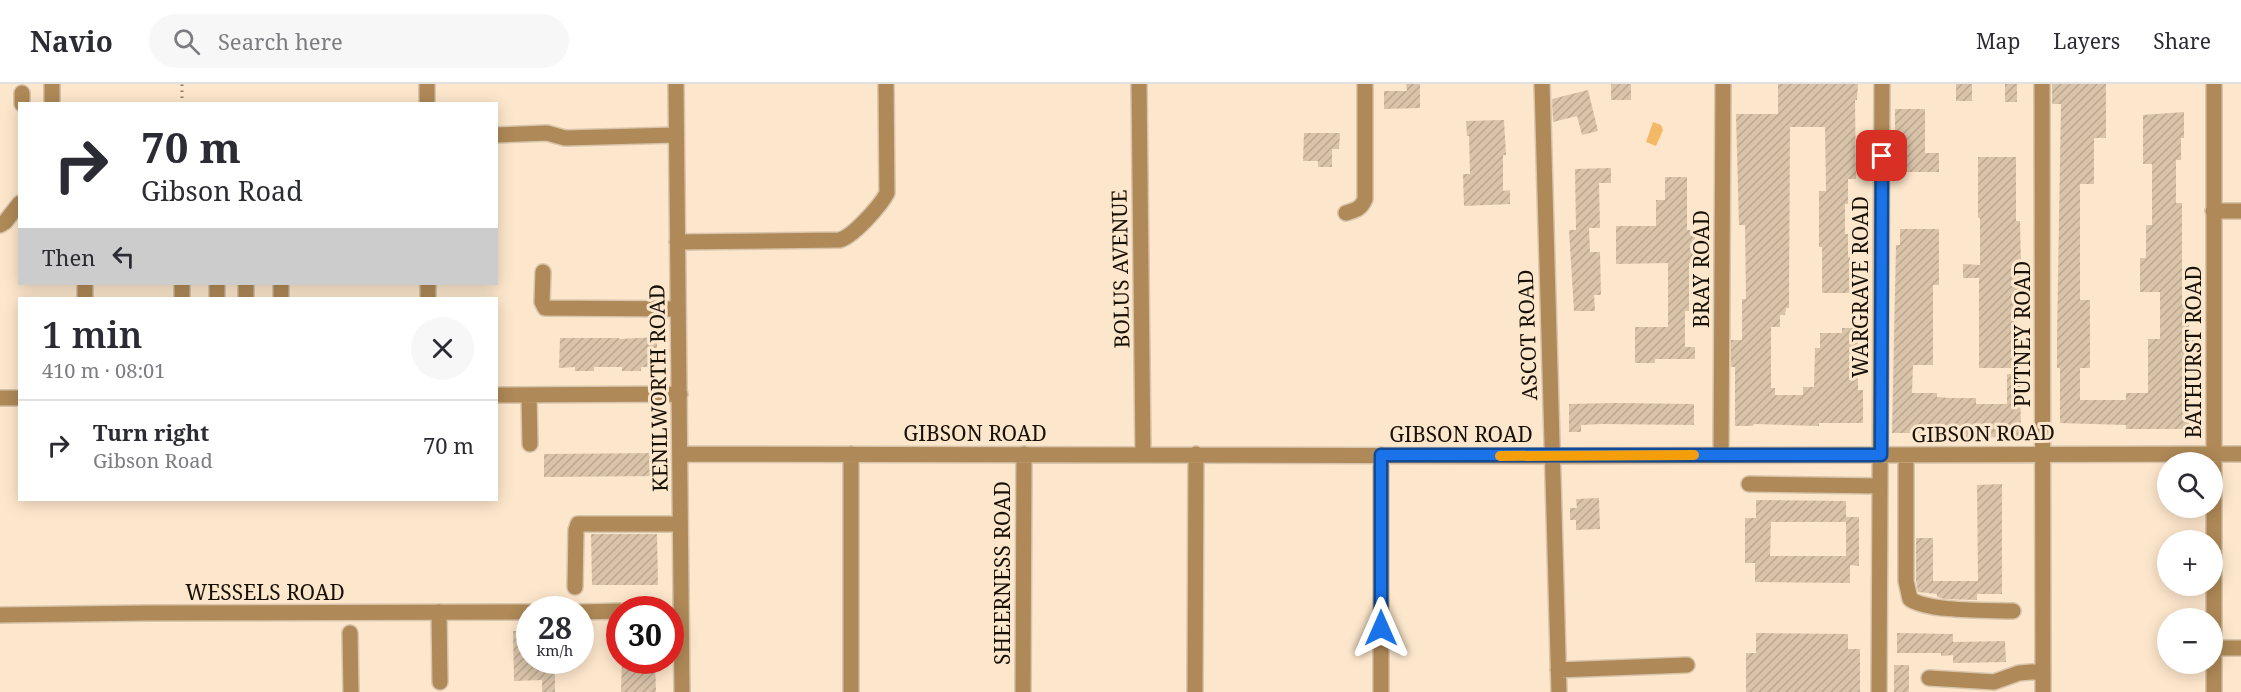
<!DOCTYPE html>
<html lang="en">
<head>
<meta charset="utf-8">
<style>
	body { margin:0; font-family:"Noto Serif",serif; background:#f7f7f7; color:#2b2b33; height:100vh; display:flex; flex-direction:column; font-size:22px; white-space:nowrap }
	* { box-sizing:border-box; margin:0 }
	p { font-size:20px; color:#7c7c81 }
	.icon { flex:none; width:33px; height:33px; fill:none; stroke:currentColor; stroke-width:2; stroke-linecap:round; stroke-linejoin:round }
	.map { position:relative; flex:1; overflow:hidden }
	.sheet { position:absolute; left:18px; top:213px; width:480px; height:204px; display:flex; flex-direction:column; background:#fff; border-radius:0px; box-shadow:0 3px 15px #0003 }
	.sheet>* { flex:none }
	.guide { position:absolute; left:18px; top:18px; width:480px; height:183px; border-radius:0px; box-shadow:0 3px 15px #0003; background:#fff; color:#2b2b33; overflow:hidden }
	.fabs { position:absolute; left:2157px; top:368px; display:grid; gap:12px }
	.fabs a { display:grid; place-items:center; width:66px; height:66px; border-radius:50%; background:#fff; box-shadow:0 3px 15px #0003; font-size:30px }
	.speed { position:absolute; left:516px; top:512px; display:flex; gap:12px; font-size:30px; font-weight:700; text-align:center }
	.speed>* { display:grid; place-content:center; width:78px; height:78px; border-radius:50%; background:#fff; box-shadow:0 3px 15px #0003; line-height:1 }
	.speed small { font-size:15px; font-weight:400 }
	.speed .limit { border:9px solid #d22; background:#fff; color:#111 }
	.pin { position:absolute; display:grid; place-items:center; width:51px; height:51px; color:#fff; margin:-26px; border-radius:12px; box-shadow:0 3px 9px #0006 }
	.me { position:absolute; width:66px; margin:-33px; rotate:0deg; stroke-linejoin:round; filter:drop-shadow(0 0 4px #0008) }
	.turn { display:flex; align-items:center; gap:21px; height:126px; padding:0 24px; font-size:27px }
	.turn .icon { width:78px; height:78px; stroke-width:2.5 }
	.turn b { display:block; font-size:42px; line-height:51px }
	.then { display:flex; align-items:center; height:57px; padding:0 24px; background:#0003; gap:12px; font-size:22px }
	.round { display:grid; place-items:center; flex:none; width:63px; height:63px; border-radius:32px; background:#f7f7f7 }
	.headline { display:flex; align-items:center; justify-content:space-between; height:102px; padding:0 24px }
	h1 { font-size:36px; font-weight:600; line-height:45px }
	ul { padding:0; list-style:none }
	li { display:flex; align-items:center; gap:18px; height:90px; padding:0 24px; border-top:2px solid #e1e1e2 }
	li div { flex:1 }
	li b { display:block; font-size:22px }
	li em { font-style:normal }
	header { display:flex; align-items:center; gap:36px; box-sizing:border-box; height:84px; padding:0 30px; background:#fff; border-bottom:2px solid #e1e1e2 }
	header strong { font-size:28px }
	nav { display:flex; gap:33px; margin-inline-start:auto; font-size:21px }
	.search { width:420px; height:54px; background:#f7f7f7; display:flex; align-items:center; gap:15px; box-sizing:border-box; padding:0 21px; border-radius:33px; color:#7c7c81; font-size:22px }
	.map>svg:first-child { display:block }
</style>
</head>
<body>
<header>
<strong>Navio</strong>
<div class="search"><svg class="icon" aria-label="search" viewBox="0 0 24 24"><circle cx="10" cy="10" r="6"/><path d="M15 15l6 6"/></svg>Search here</div>
<nav><a>Map</a><a>Layers</a><a>Share</a></nav>
</header>
<div class="map">
<svg width="2241" height="608" viewBox="0 0 2241 608">
	<defs>
		<pattern id="building-hatch" width="6" height="6" patternUnits="userSpaceOnUse" patternTransform="scale(1.5)"><rect width="6" height="6" fill="#d9c4a9"/><path d="M-1 1l2-2M0 6l6-6M5 7l2-2" fill="none" stroke="#baa790"/></pattern>
	</defs>
	<rect width="100%" height="100%" fill="#fde7cc"/>
	<!-- water -->
	<path fill="#f4b967" d="M1653,38L1661,41L1663,46L1656,62L1646,58Z"/>
	<!-- building -->
	<path fill="url(#building-hatch)" fill-rule="evenodd" d="M1406,0H1420V24L1384,25V7H1407Z
		M1611,0H1631V16H1611Z
		M1778,0H1858L1857,16H1855L1856,95H1848V120H1845V150H1848V173H1850V209H1822V163H1819V107H1826L1825,43H1790L1789,224H1786L1785,231H1780V243H1771V304H1775V311H1803V303H1814L1815,264H1820V249H1842V244H1858V306H1863V339H1819V342L1754,340L1753,342H1735V283H1731V256H1742V215H1746L1745,141H1739L1736,30H1778Z
		M1956,0H1972V17H1956Z
		M2005,0H2017V18H2005Z
		M2052,0H2106V54H2094V100H2080V216H2090V284H2080V316H2126V309H2148V255H2160V208H2140V174H2146V141H2152V80H2143V31L2184,28V54H2181V76H2176V119H2182V220H2189V255H2199V290H2189V345H2126V341L2060,339V284H2057V254L2061,20H2052Z
		M1588,6L1598,47L1582,51L1577,32L1553,38L1552,15Z
		M1895,25H1925V69H1939V88H1903V71H1899V53H1895Z
		M1504,36L1506,71H1503V107L1510,106V120L1464,122L1463,90H1470L1469,52H1467L1466,37Z
		M1304,49H1340L1339,65H1332V83H1318V77H1303Z
		M1978,73H2016V137H2020L2021,181V208H2017L2016,284H1979V194H1963V180L1980,181V134H1978Z
		M1611,84V99H1599L1600,144H1589L1590,168H1600L1601,211H1594L1595,227H1574L1569,146H1576L1575,85Z
		M1665,93H1687V146H1695V179H1689V227H1685V263H1695V275H1655V279H1635V243H1668V179L1616,180V142H1656V116H1665Z
		M1900,145H1939V201H1933V281H1913L1912,309H1937V313L1949,314H1976V320H2007V290H2020L2021,353L1918,354V349H1892L1896,161H1900Z
		M657,253V283H641V287H622V283H594V287H575V283L559,284L560,254H619V255Z
		M1616,319L1694,320V341L1602,340L1581,341V348H1569V320Z
		M666,369V392L544,393V370Z
		M2002,400V510H1977V516L1945,515L1937,513V510L1918,508L1916,496V454H1933V497H1978L1977,401Z
		M1599,414L1600,445L1576,446V436H1570V424H1577L1576,415Z
		M1756,416L1846,417V433H1859V482L1850,481V499L1755,498V479H1745V434H1756ZM1771,438H1846V472H1770Z
		M591,450H657L658,501H592Z
		M513,547H530V576H555V608H542V596L514,597Z
		M1756,549L1848,550V565H1860V608H1746V569H1756Z
		M1897,549L1953,550V558L2005,557L2006,578L1953,579V571L1941,572V569H1897Z
		M622,576H655L656,608H621Z
		M1894,581H1909V608H1894Z"/>
	<g fill="none" stroke-linecap="round" stroke-linejoin="round">
		<defs>
			<path id="minor" d="M52,0V20
				M427,0V20
				M676,0L682,608
				M1139,0L1143,370
				M1542,0L1559,608
				M2042,0L2043,608
				M2214,0V608
				M22,20V9
				M496,51L547,49L565,54L676,51
				M2213,127H2241
				M1346,129C1356,126 1361,125 1365,115V0
				M0,141L5,138L20,119
				M677,158L839,156C852,154 881,121 887,109L886,0
				M543,188L542,218L545,224L678,225
				M85,200V214
				M217,200V214
				M246,200V214
				M281,200V214
				M428,200V214
				M182,214V200
				M496,311L680,310
				M529,311L530,360
				M0,314H20
				M681,370L1552,372L2241,370
				M851,370V608
				M1381,371V608
				M1721,371L1723,0
				M1906,371V497L1910,515C1929,528 1988,526 2013,527
				M1749,400L1880,402
				M575,503L576,446L578,440H680
				M439,528L440,598
				M580,528L620,527
				M0,531L145,529L530,528
				M350,549L351,608
				M2215,564H2241
				M1558,586L1687,581
				M1929,594L1994,598L2019,589L2043,587
				M1023,608L1024,370
				M1195,608L1196,370
				M1879,608L1882,0"/>
		</defs>
		<!-- minor casing -->
		<use href="#minor" stroke="#d8c5ad" stroke-width="18"/>
		<!-- path -->
		<path stroke="#8c7d6b" stroke-width="3" stroke-dasharray="1.5 4.5" stroke-linecap="butt" d="M182,20V0"/>
		<!-- minor -->
		<use href="#minor" stroke="#af8957" stroke-width="15"/>
	</g>
	<g fill="none" stroke-linecap="round" stroke-linejoin="round">
		<defs>
			<path id="route" d="M1381,544V371H1881L1882,72"/>
		</defs>
		<!-- route casing -->
		<use href="#route" stroke="#114b97" stroke-width="15"/>
		<!-- route -->
		<use href="#route" stroke="#1a73e8" stroke-width="10"/>
		<!-- slow -->
		<path stroke="#f59e0b" stroke-width="10" d="M1500,372L1694,371"/>
	</g>
	<g text-anchor="middle" dominant-baseline="central" stroke-width="6" stroke-linejoin="round" paint-order="stroke">
		<!-- street labels -->
		<g font-size="21" fill="#181108" stroke="#fde7cc">
			<text transform="translate(1120 185) rotate(-91)">BOLUS AVENUE</text>
			<text transform="translate(1701 185) rotate(-90)">BRAY ROAD</text>
			<text transform="translate(1860 203) rotate(-90)">WARGRAVE ROAD</text>
			<text transform="translate(2022 250) rotate(-90)">PUTNEY ROAD</text>
			<text transform="translate(1527 251) rotate(-92)">ASCOT ROAD</text>
			<text transform="translate(2193 268) rotate(-90)">BATHURST ROAD</text>
			<text transform="translate(658 304) rotate(-91)">KENILWORTH ROAD</text>
			<text x="975" y="349">GIBSON ROAD</text>
			<text transform="translate(1983 349) rotate(-1)">GIBSON ROAD</text>
			<text x="1461" y="350">GIBSON ROAD</text>
			<text transform="translate(1002 489) rotate(-90)">SHEERNESS ROAD</text>
			<text x="265" y="508">WESSELS ROAD</text>
		</g>
	</g>
</svg>
<div class="fabs">
<a><svg class="icon" aria-label="search" viewBox="0 0 24 24"><circle cx="10" cy="10" r="6"/><path d="M15 15l6 6"/></svg></a>
<a>+</a>
<a>−</a>
</div>
<div class="speed"><div>28<small>km/h</small></div><div class="limit">30</div></div>
<div class="pin" style="left:1882px;top:72px;background:#d93025"><svg class="icon" aria-label="arrive" viewBox="0 0 24 24"><path d="M6 21V4h12l-3 4 3 4H6"/></svg></div>
<svg class="me" style="left:1381px;top:544px" viewBox="-20 -20 40 40"><path d="M0-17L14 15 0 8-14 15z" fill="#1a73e8" stroke="#fff" stroke-width="4"/></svg>
<div class="guide">
<div class="turn"><svg class="icon" aria-label="right" viewBox="0 0 24 24"><path d="M7 20v-9h11M14 6l5 5-5 5"/></svg><div><b>70 m</b>Gibson Road</div></div>
<div class="then">Then<svg class="icon" aria-label="left" viewBox="0 0 24 24"><path d="M17 20v-9H6M10 6l-5 5 5 5"/></svg></div>
</div>
<section class="sheet">
<div class="headline"><div><h1>1 min</h1><p>410 m · 08:01</p></div><a class="round"><svg class="icon" aria-label="close" viewBox="0 0 24 24"><path d="M6 6l12 12M18 6L6 18"/></svg></a></div>
<ul>
<li><svg class="icon" aria-label="right" viewBox="0 0 24 24"><path d="M7 20v-9h11M14 6l5 5-5 5"/></svg><div><b>Turn right</b><p>Gibson Road</p></div><em>70 m</em></li>
</ul>
</section>
</div>
</body>
</html>
